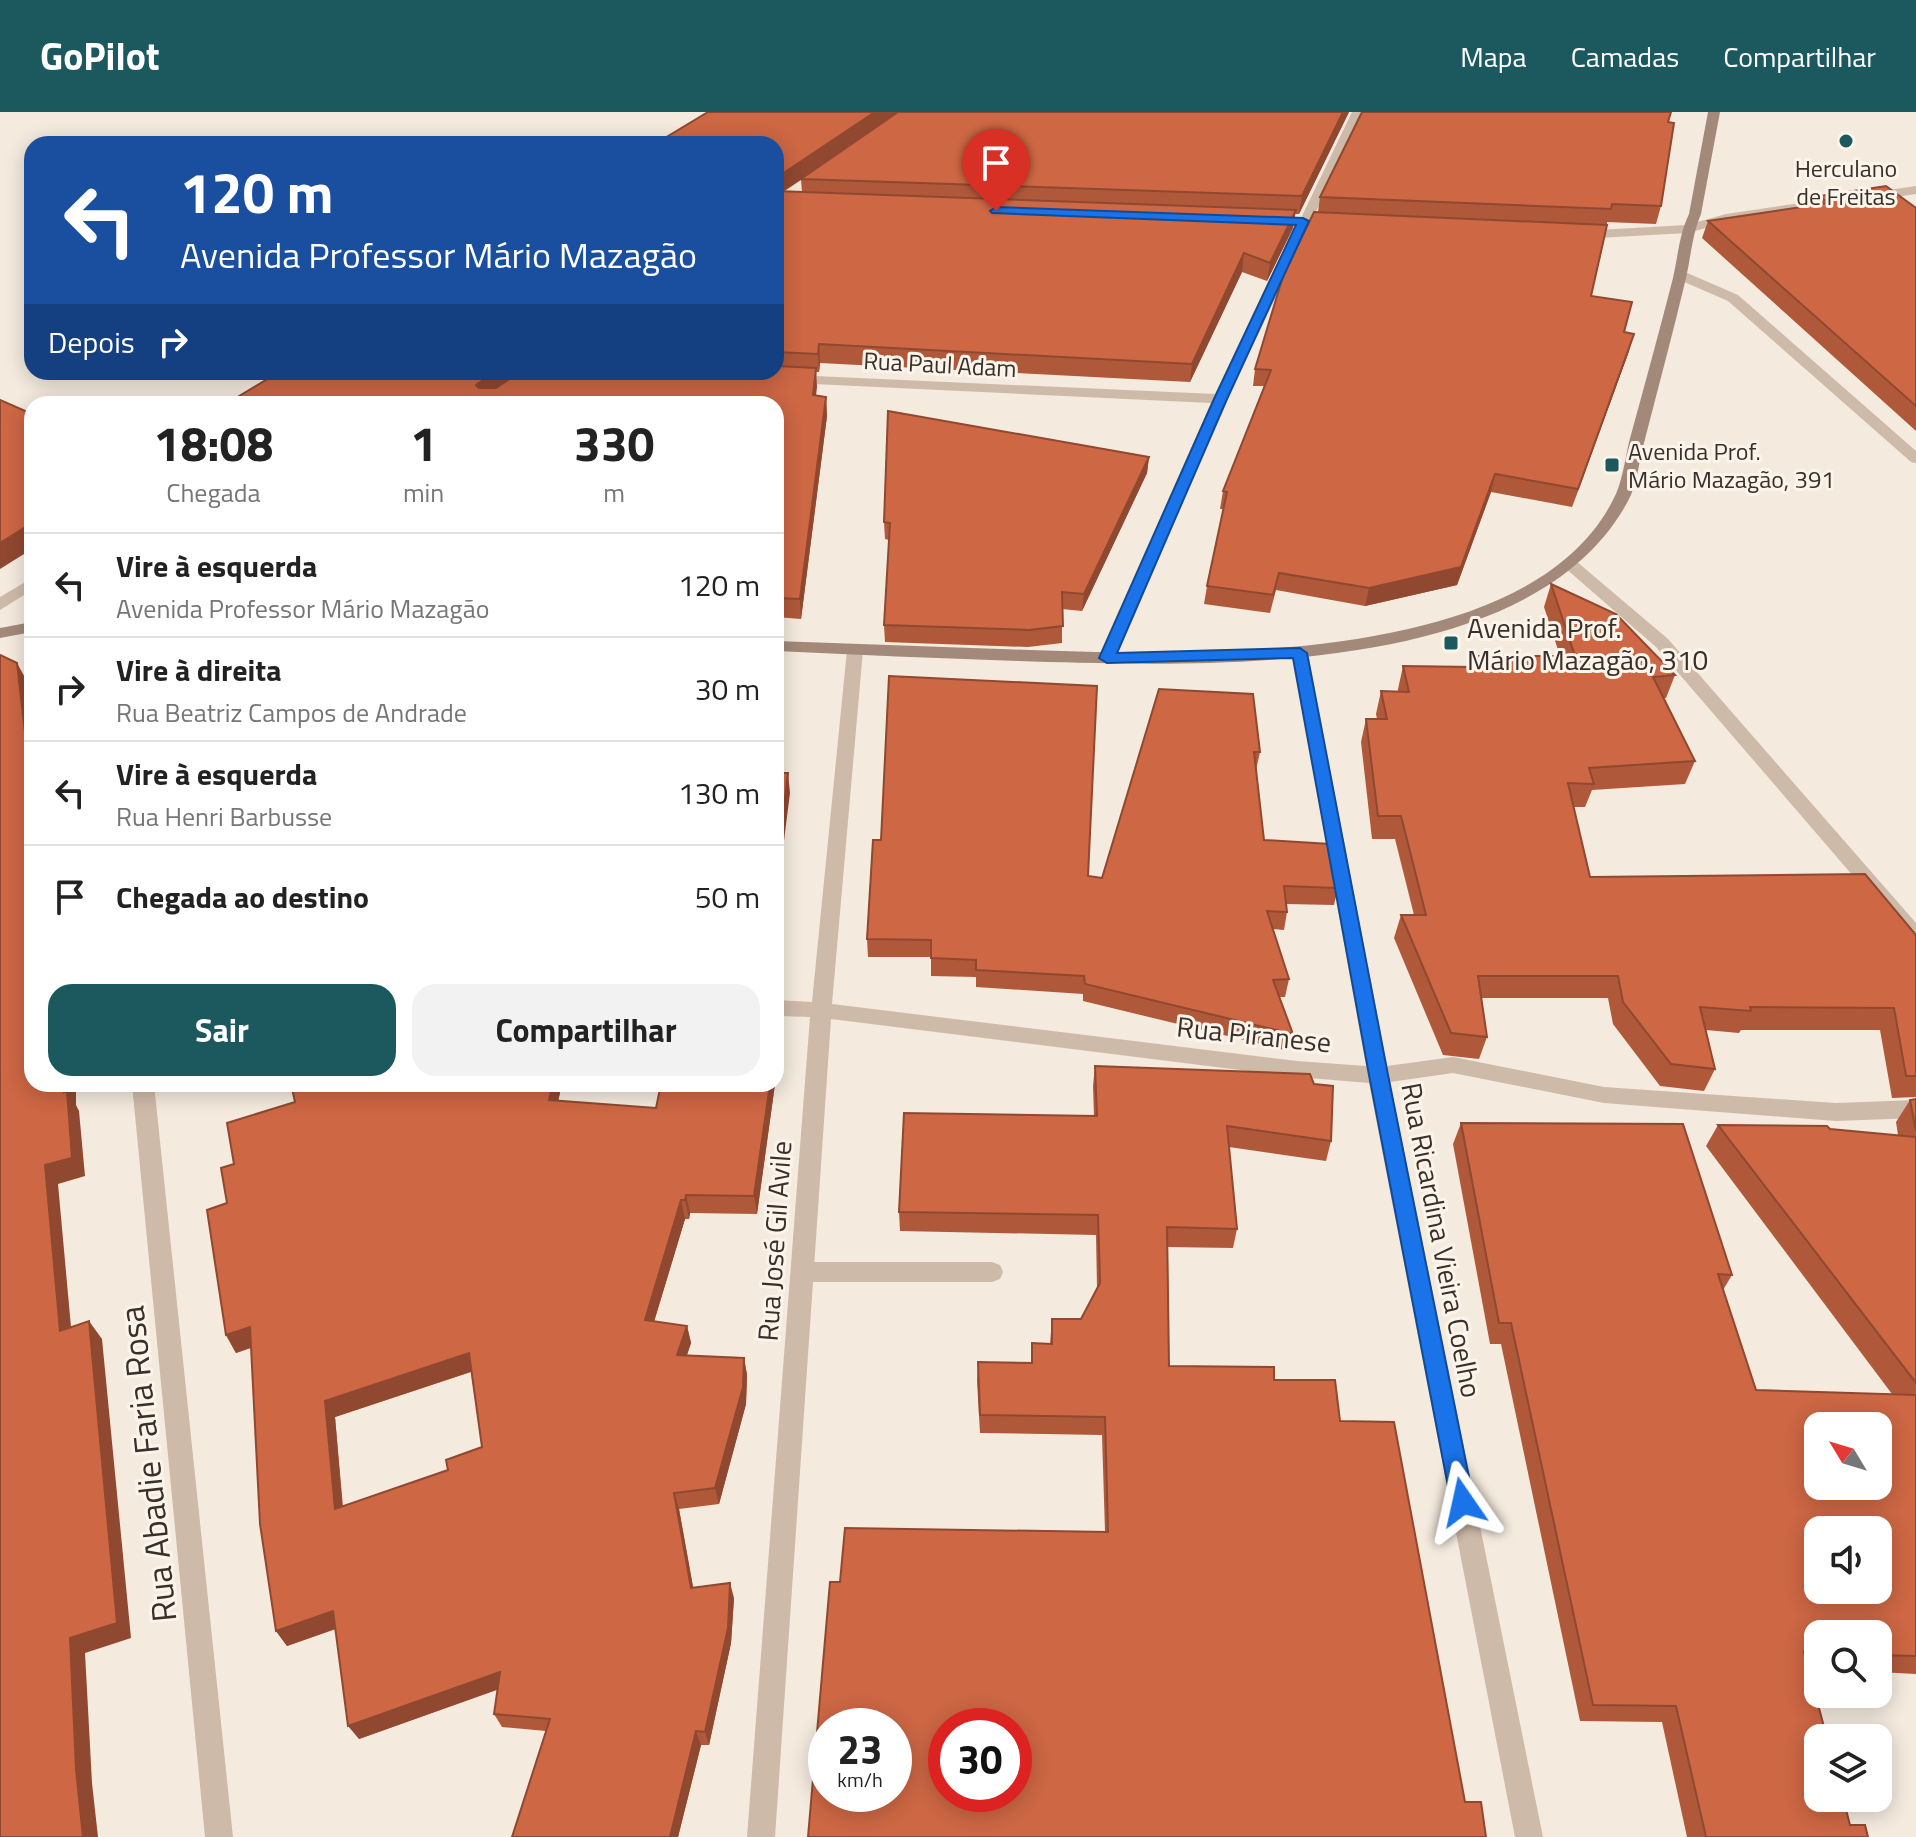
<!DOCTYPE html>
<html lang="pt">
<head>
<meta charset="utf-8">
<style>
	body { margin:0; font-family:"Titillium Web",sans-serif; background:#f2f2f2; color:#222; height:100vh; display:flex; flex-direction:column; font-size:30px; white-space:nowrap }
	* { box-sizing:border-box; margin:0 }
	p { font-size:26px; color:#767676 }
	.icon { flex:none; width:44px; height:44px; fill:none; stroke:currentColor; stroke-width:2; stroke-linecap:round; stroke-linejoin:round }
	.map { position:relative; flex:1; overflow:hidden }
	.details { position:absolute; left:24px; top:284px; width:760px; height:696px; display:flex; flex-direction:column; background:#fff; border-radius:24px; box-shadow:0 4px 20px #0003 }
	.details>* { flex:none }
	.banner { position:absolute; left:24px; top:24px; width:760px; height:244px; border-radius:24px; box-shadow:0 4px 20px #0003; background:#1a4fa0; color:#fff; overflow:hidden }
	.needle { width:52px; rotate:308deg }
	.fabs { position:absolute; left:1804px; top:1300px; display:grid; gap:16px }
	.fabs a { display:grid; place-items:center; width:88px; height:88px; border-radius:16px; background:#fff; box-shadow:0 4px 20px #0003; font-size:40px }
	.speed { position:absolute; left:808px; top:1596px; display:flex; gap:16px; font-size:40px; font-weight:700; text-align:center }
	.speed>* { display:grid; place-content:center; width:104px; height:104px; border-radius:50%; background:#fff; box-shadow:0 4px 20px #0003; line-height:1 }
	.speed small { font-size:20px; font-weight:400 }
	.speed .limit { border:12px solid #d22; background:#fff; color:#111 }
	.pin { position:absolute; display:grid; place-items:center; width:68px; height:68px; color:#fff; margin:-82px -34px; border-radius:50% 50% 50% 0; rotate:-45deg; box-shadow:0 0 8px #0007 }
	.pin .icon { rotate:45deg }
	.me { position:absolute; width:88px; margin:-44px; rotate:349deg; stroke-linejoin:round; filter:drop-shadow(0 0 6px #0008) }
	.turn { display:flex; align-items:center; gap:28px; height:168px; padding:0 24px; font-size:36px }
	.turn .icon { width:104px; height:104px; stroke-width:2.5 }
	.turn b { display:block; font-size:56px; line-height:68px }
	.then { display:flex; align-items:center; height:76px; padding:0 24px; background:#0003; gap:16px; font-size:30px }
	.eta { display:flex; justify-content:space-evenly; align-items:center; height:136px; text-align:center }
	.eta b { font-size:48px; font-weight:700; line-height:56px }
	.button { display:flex; gap:16px; margin-top:auto; padding:16px 24px }
	.button a { flex:1; height:92px; border-radius:24px; background:#1c595f; color:#fff; font-size:32px; font-weight:700; line-height:92px; text-align:center }
	.button a+a { background:#f2f2f2; color:#222 }
	ul { padding:0; list-style:none }
	li { display:flex; align-items:center; gap:24px; height:104px; padding:0 24px; border-top:2px solid #e0e0e0 }
	li div { flex:1 }
	li b { display:block; font-size:30px }
	li em { font-style:normal }
	header { display:flex; align-items:center; gap:48px; box-sizing:border-box; height:112px; padding:0 40px; background:#1c595f; color:#fff }
	header strong { font-size:38px }
	nav { display:flex; gap:44px; margin-inline-start:auto; font-size:28px }
	.map>svg:first-child { display:block }
</style>
</head>
<body>
<header>
<strong>GoPilot</strong>
<nav><a>Mapa</a><a>Camadas</a><a>Compartilhar</a></nav>
</header>
<div class="map">
<svg width="1916" height="1725" viewBox="0 0 1916 1725">
	<rect width="100%" height="100%" fill="#f4eade"/>
	<g fill="none" stroke-linecap="round" stroke-linejoin="round">
		<!-- lane -->
		<path fill="#cebaa9" fill-rule="evenodd" d="M32,466V478L0,498V485Z
			M802,1150H992L1000,1153L1003,1160L1000,1167L992,1170H802L794,1167L791,1160L794,1153Z"/>
		<!-- street -->
		<path fill="#cebaa9" fill-rule="evenodd" d="M1352,0H1364L1313,106L1336,107L1342,111L1336,115L1310,114L1227,287L1113,550H1101L1099,546L1211,291L793,271L786,267L793,263L1215,282L1297,113L1268,112L1262,108L1268,104L1301,106Z
			M1916,74V82L1727,110L1688,121L1579,127L1573,123L1579,119L1687,113L1726,102Z
			M1675,160H1685L1738,183L1916,339V351L1911,350L1728,189L1675,166Z
			M1570,447L1576,449L1668,527L1916,811V831L1909,829L1656,535L1564,455V449Z
			M855,533L863,538L832,892L1297,949L1366,954L1292,541L1300,536L1308,541L1387,954L1453,945L1604,975L1836,991L1916,988V1006L1836,1009L1604,991L1453,961L1390,970L1543,1725H1515L1369,971L1297,965L831,907L775,1725H747L810,905L776,904V888L812,890L847,538Z
			M132,972H154L233,1725H205Z"/>
		<!-- secondary -->
		<path fill="#a2897a" fill-rule="evenodd" d="M1708,0H1720L1701,102C1692,123 1691,144 1686,166C1673,221 1658,276 1644,331C1639,349 1637,373 1628,389C1531,570 1194,554 1018,549C937,546 857,543 776,539V529C851,532 925,534 1000,537C1165,543 1525,562 1613,388C1622,372 1625,348 1629,330C1644,275 1659,221 1673,166C1678,144 1679,123 1689,102Z
			M32,510V520L0,526V516Z"/>
	</g>
	<!-- wall -->
	<path fill="#b0593a" fill-rule="evenodd" d="M708,0H1349L1299,102H1295L1293,116L1267,169L1242,160L1190,270L820,251L819,260H816V283L826,285L827,304L801,507L776,505V32ZM801,68L802,80H783Z
		M1668,10L1661,94L1656,112L1607,110V113L1591,184L1624,220L1629,239L1572,395L1491,380L1457,473L1365,494L1276,478L1270,501L1204,492L1207,474L1224,397H1220L1223,379L1264,274H1253L1255,257L1318,100L1320,85Z
		M1819,84L1916,96V319L1702,126L1708,109L1815,93Z
		M1149,345L1147,361L1082,499L1062,497V531L1028,535L885,530L884,513L889,428L885,427L884,410Z
		M1551,472L1675,563L1666,586H1664L1695,649L1685,672L1592,678L1585,695H1573L1590,765L1916,823V985L1892,986L1880,918H1741L1739,921L1706,918L1715,957L1704,979L1660,974L1613,912L1608,886H1481L1487,925L1479,947L1443,943L1394,826L1401,803H1414L1395,727H1372L1361,630L1366,607H1377L1376,602L1381,579L1398,580V577L1403,554L1468,555L1471,544H1560L1544,495Z
		M1159,577L1260,640L1256,658L1264,728L1338,776L1334,793L1286,792L1287,800L1284,818L1273,817L1289,867L1285,885H1279L1293,922L1289,939L1083,889V882L976,875V865L931,864V845H868L867,827L1088,764L1102,766Z
		M1095,954L1331,1029L1326,1049L1229,1035L1237,1117L1233,1136L1168,1135L1169,1254L1274,1268L1340,1309L1465,1690L1486,1725L840,1470L1105,1420L1102,1323L980,1321L977,1269L978,1250L1031,1251L1032,1231L1050,1232L1052,1207H1081L1097,1176L1096,1123L900,1119L899,1100L1094,1004L1093,974Z
		M562,972L558,989L656,996L661,972H775L757,1102L690,1101L689,1107H685L654,1210L687,1214L691,1231L687,1243L744,1246L747,1263L746,1292L719,1392L679,1397L693,1476L734,1486L731,1531L709,1633H701L678,1725H512L546,1619L502,1615L494,1602L498,1577L359,1627L336,1517L287,1534L276,1519L251,1236L236,1241L226,1223ZM471,1260L482,1335L448,1358L343,1395L335,1305Z
		M1916,987V1562L1878,1560V1522H1818V1558L1809,1557L1850,1713L1868,1725H1687L1662,1610L1580,1609L1501,1232H1490L1453,1032L1461,1011L1732,1163L1723,1178L1756,1278L1892,1282L1706,1034L1718,1013L1830,1017L1898,1023L1896,1010L1910,988Z"/>
	<!-- shaded-wall -->
	<path fill="#904830" d="M875,0H902L776,84V66Z
		M1343,0H1349L1299,102L1302,84Z
		M1296,98L1293,116L1267,169L1270,151Z
		M1244,141L1242,160L1190,270L1192,252Z
		M1634,222L1629,239L1572,395L1578,377Z
		M819,232L820,251L819,260L818,242Z
		M816,256L817,275L814,302L813,283Z
		M494,260H524L480,292L476,273Z
		M826,285L827,304L801,507L800,487Z
		M1149,345L1147,361L1082,499L1084,482Z
		M1495,362L1491,380L1457,473L1365,494L1369,476Z
		M32,411V437L0,457V431Z
		M17,551L28,571L32,608V643L26,629Z
		M780,640L782,660L780,681L778,661Z
		M788,661L790,681L776,792V760Z
		M776,933L778,950L776,965Z
		M64,972H76V993L79,999L85,1064L58,1072L73,1237L60,1219L45,1053Z
		M553,972H562L554,1007L549,988Z
		M770,972H775L757,1102L754,1084Z
		M686,1083L690,1101L689,1107L685,1088Z
		M681,1088L685,1107L649,1226L645,1208Z
		M89,1209L102,1227L131,1526L85,1541L92,1671L98,1725H83L76,1657L70,1526Z
		M687,1214L691,1231L681,1260L677,1243Z
		M250,1215L260,1232L236,1241L226,1223Z
		M469,1241L476,1258L335,1305L344,1413L335,1397L325,1289Z
		M744,1246L747,1263L746,1292L719,1392L715,1376Z
		M674,1381L679,1397L696,1491L691,1476Z
		M730,1471L734,1486L731,1531L709,1633L705,1620Z
		M333,1499L343,1514L287,1534L276,1519Z
		M500,1560L508,1574L359,1627L348,1614Z
		M696,1619L701,1633L678,1725H670Z"/>
	<!-- building -->
	<path fill="#cd6744" stroke="#904830" stroke-width="2" fill-rule="evenodd" d="M708,0H875L776,66V32H655Z
		M898,0H1343L1302,84L801,67Z
		M1362,0H1671L1668,10L1674,11L1661,94L1612,92L1611,97L1320,85Z
		M1886,74L1916,96V294L1708,109L1829,91L1819,84Z
		M776,79L1296,98L1270,151L1244,141L1192,252L819,232L818,242L776,240Z
		M1314,100L1607,113L1591,184L1632,190L1624,220L1634,222L1578,377L1495,362L1461,455L1369,476L1279,461L1273,483L1207,474L1227,380L1223,379L1271,258L1255,257L1283,164Z
		M776,254L816,256L813,283L826,285L800,487L776,486V292H226L279,260H494L476,273L479,276H496L520,260H776Z
		M0,288L32,302V411L0,431Z
		M888,299L1149,345L1084,482L1062,480L1063,514L1029,518L884,513L890,411L884,410Z
		M1551,472L1616,502L1675,563L1653,565L1695,649L1589,656L1594,672L1568,671L1590,765L1865,762L1916,823V964H1906L1894,896L1750,895L1751,899L1700,895L1715,957L1671,952L1623,890L1618,864H1478L1487,925L1451,921L1401,803H1426L1401,704H1378L1366,607H1387L1381,579L1409,580L1403,554L1474,555L1471,544H1575Z
		M0,543L17,551L26,629L30,625L32,643V972H64V980L67,979L72,1046L45,1053L60,1219L89,1209L117,1511L70,1526L76,1657L83,1725H0Z
		M889,564L1097,574L1088,764L1102,766L1159,577L1253,582L1260,640H1254L1264,728L1330,732L1338,776L1284,774L1287,800L1267,799L1289,867L1273,868L1293,922L1085,872L1084,864L976,858V848L931,846V828L867,827L873,728H881Z
		M776,640H780L778,661H788L776,760Z
		M1095,954L1310,962L1314,972L1333,974L1331,1029L1227,1014L1237,1117L1167,1115L1169,1254L1274,1255V1268H1335L1340,1309L1394,1310L1465,1690H1481L1486,1725H808L830,1470H840L845,1416L1108,1420L1105,1305L980,1303L978,1250L1032,1251V1231L1052,1232V1207H1081L1100,1171L1098,1103L899,1100L904,1001L1097,1004ZM826,1614H894V1682H826ZM946,1614H1014V1682H946Z
		M291,972H553L549,988L656,996L661,972H770L754,1084L686,1083L685,1088H681L645,1208L687,1214L677,1243L744,1246L743,1275L715,1376L674,1381L691,1476L730,1471L728,1516L705,1620L696,1619L670,1725H512L550,1607L494,1602L500,1560L348,1614L333,1499L276,1519L260,1412L250,1215L226,1223L207,1098L227,1091L221,1056L234,1052L227,1011L295,990ZM469,1241L482,1335L446,1348L448,1358L335,1397L325,1289Z
		M1916,987V1019L1910,988Z
		M1461,1011L1683,1012L1732,1163L1718,1162L1756,1278L1916,1283V1544L1878,1543V1522H1818V1540H1804L1827,1626H1818V1686H1843L1850,1713H1865L1868,1725H1706L1676,1594L1593,1593L1511,1211H1499ZM1818,1314H1878V1374H1818ZM1818,1418H1878V1478H1818Z
		M1718,1013L1827,1014L1830,1017L1916,1025V1271Z"/>
	<!-- route -->
	<path fill="#1a73e8" stroke="#114b97" stroke-width="2" d="M996,95L1303,106L1309,109L1227,287L1117,541L1300,536L1307,541L1388,963L1474,1390L1471,1397L1463,1400L1455,1397L1451,1390L1369,963L1293,546L1107,551L1099,546L1214,287L1296,113L992,101L990,99Z"/>
	<!-- markers -->
	<g fill="#1c595f" stroke="#fbf4eb" stroke-width="3">
		<circle cx="1846" cy="29" r="8"/>
		<rect x="1604" y="345" width="16" height="16" rx="4"/>
		<rect x="1443" y="523" width="16" height="16" rx="4"/>
	</g>
	<g text-anchor="middle" dominant-baseline="central" stroke-width="6" stroke-linejoin="round" paint-order="stroke">
		<!-- far-poi labels -->
		<g font-size="24" fill="#3a2f29" stroke="#fbf4eb">
			<text x="1846" y="56">Herculano<tspan x="1846" dy="28">de Freitas</tspan></text>
			<text x="1628" y="339" text-anchor="start">Avenida Prof.<tspan x="1628" dy="28">Mário Mazagão, 391</tspan></text>
		</g>
		<!-- far-street labels -->
		<g font-size="24" fill="#3a2f29" stroke="#fbf4eb">
			<text transform="translate(940 252) rotate(3)">Rua Paul Adam</text>
		</g>
		<!-- poi labels -->
		<g font-size="28" fill="#3a2f29" stroke="#fbf4eb" text-anchor="start">
			<text x="1467" y="515">Avenida Prof.<tspan x="1467" dy="32">Mário Mazagão, 310</tspan></text>
		</g>
		<!-- street labels -->
		<g font-size="28" fill="#3a2f29" stroke="#fbf4eb">
			<text transform="translate(1254 922) rotate(6)">Rua Piranese</text>
			<text transform="translate(1442 1128) rotate(79)">Rua Ricardina Vieira Coelho</text>
			<text transform="translate(774 1129) rotate(-86)">Rua José Gil Avile</text>
		</g>
		<!-- near-street labels -->
		<g font-size="34" fill="#3a2f29" stroke="#fbf4eb">
			<text transform="translate(147 1352) rotate(-96)">Rua Abadie Faria Rosa</text>
		</g>
	</g>
</svg>
<div class="fabs">
<a><svg class="needle" viewBox="-14 -14 28 28"><path d="M0-13l5 13h-10z" fill="#e53935"/><path d="M0 13l5-13h-10z" fill="#767676"/></svg></a>
<a><svg class="icon" aria-label="sound" viewBox="0 0 24 24"><path d="M4 9h4l5-4v14l-5-4H4zM17 9q2 3 0 6"/></svg></a>
<a><svg class="icon" aria-label="search" viewBox="0 0 24 24"><circle cx="10" cy="10" r="6"/><path d="M15 15l6 6"/></svg></a>
<a><svg class="icon" aria-label="layers" viewBox="0 0 24 24"><path d="M12 4l9 5-9 5-9-5zM3 14l9 5 9-5"/></svg></a>
</div>
<div class="speed"><div>23<small>km/h</small></div><div class="limit">30</div></div>
<div class="pin" style="left:996px;top:99px;background:#d93025"><svg class="icon" aria-label="arrive" viewBox="0 0 24 24"><path d="M6 21V4h12l-3 4 3 4H6"/></svg></div>
<svg class="me" style="left:1463px;top:1390px" viewBox="-20 -20 40 40"><path d="M0-17L14 15 0 8-14 15z" fill="#1a73e8" stroke="#fff" stroke-width="4"/></svg>
<div class="banner">
<div class="turn"><svg class="icon" aria-label="left" viewBox="0 0 24 24"><path d="M17 20v-9H6M10 6l-5 5 5 5"/></svg><div><b>120 m</b>Avenida Professor Mário Mazagão</div></div>
<div class="then">Depois<svg class="icon" aria-label="right" viewBox="0 0 24 24"><path d="M7 20v-9h11M14 6l5 5-5 5"/></svg></div>
</div>
<section class="details">
<div class="eta">
<div><b>18:08</b><p>Chegada</p></div>
<div><b>1</b><p>min</p></div>
<div><b>330</b><p>m</p></div>
</div>
<ul>
<li><svg class="icon" aria-label="left" viewBox="0 0 24 24"><path d="M17 20v-9H6M10 6l-5 5 5 5"/></svg><div><b>Vire à esquerda</b><p>Avenida Professor Mário Mazagão</p></div><em>120 m</em></li>
<li><svg class="icon" aria-label="right" viewBox="0 0 24 24"><path d="M7 20v-9h11M14 6l5 5-5 5"/></svg><div><b>Vire à direita</b><p>Rua Beatriz Campos de Andrade</p></div><em>30 m</em></li>
<li><svg class="icon" aria-label="left" viewBox="0 0 24 24"><path d="M17 20v-9H6M10 6l-5 5 5 5"/></svg><div><b>Vire à esquerda</b><p>Rua Henri Barbusse</p></div><em>130 m</em></li>
<li><svg class="icon" aria-label="arrive" viewBox="0 0 24 24"><path d="M6 21V4h12l-3 4 3 4H6"/></svg><div><b>Chegada ao destino</b></div><em>50 m</em></li>
</ul>
<div class="button"><a>Sair</a><a>Compartilhar</a></div>
</section>
</div>
</body>
</html>
